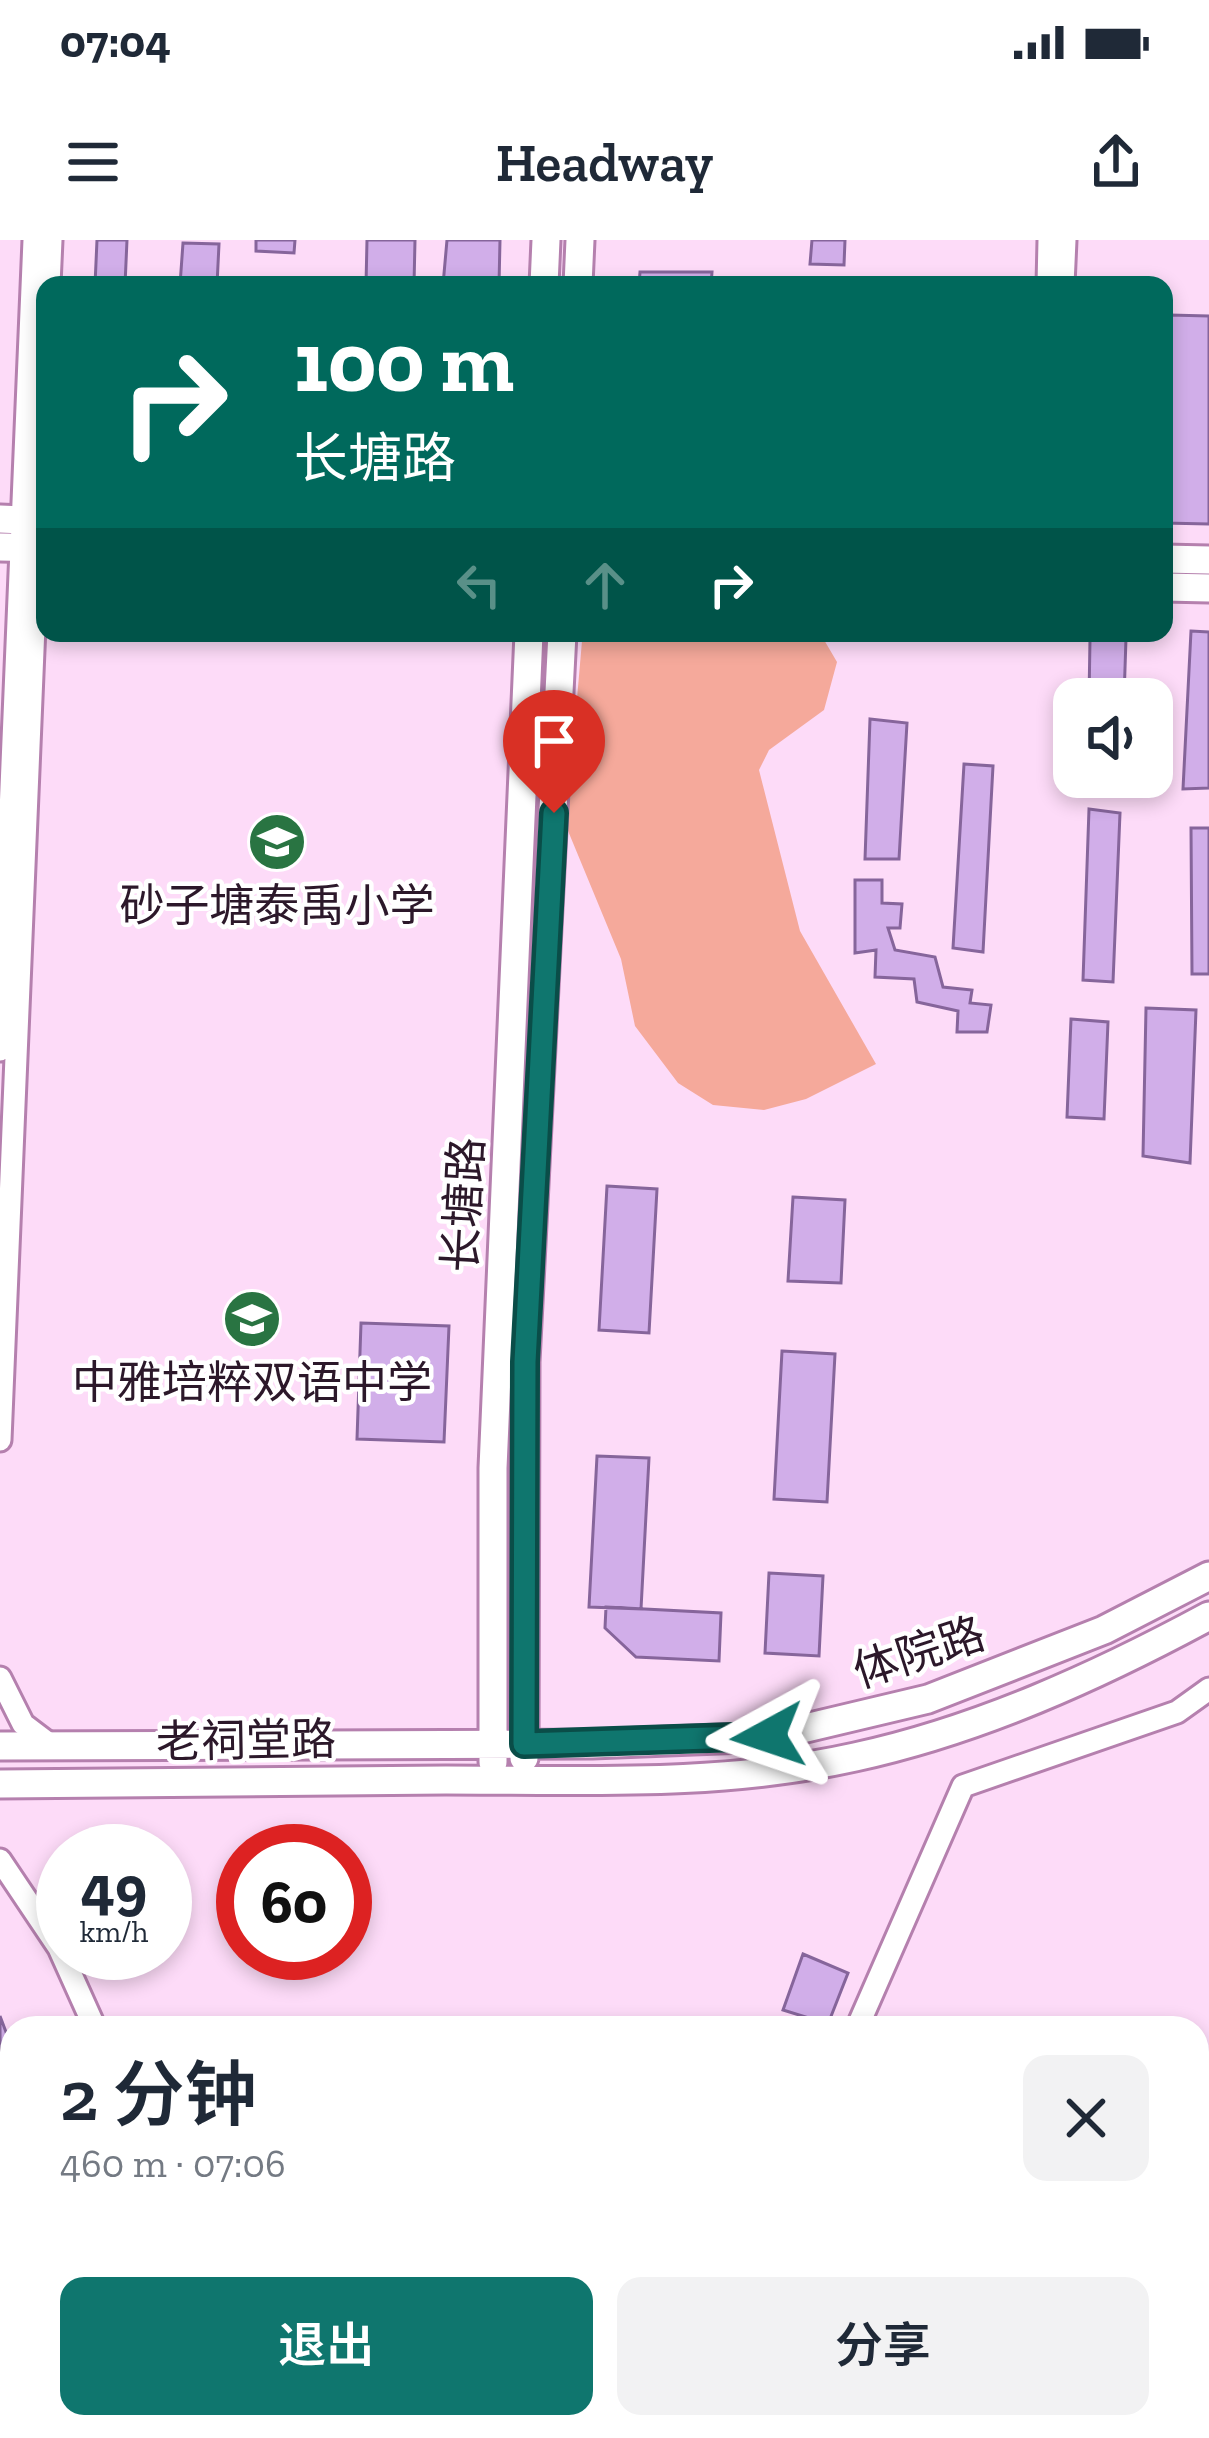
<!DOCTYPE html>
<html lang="zh">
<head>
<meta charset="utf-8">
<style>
	body { margin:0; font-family:"Zilla Slab","Noto Sans SC",serif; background:#f2f2f3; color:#1f2937; height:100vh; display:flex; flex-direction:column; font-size:45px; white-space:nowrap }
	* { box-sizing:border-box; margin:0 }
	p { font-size:39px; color:#747a83 }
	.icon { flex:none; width:66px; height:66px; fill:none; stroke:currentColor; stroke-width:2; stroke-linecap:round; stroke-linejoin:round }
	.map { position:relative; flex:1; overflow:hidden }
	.details { position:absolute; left:0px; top:1776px; width:1209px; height:423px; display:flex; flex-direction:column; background:#fff; border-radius:36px 36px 0 0; box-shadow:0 6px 18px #0003 }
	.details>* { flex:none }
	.hud { position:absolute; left:36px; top:36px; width:1137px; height:366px; border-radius:24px; box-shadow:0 6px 18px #0003; background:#00695c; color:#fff; overflow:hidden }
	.controls { position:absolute; left:1053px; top:438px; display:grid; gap:24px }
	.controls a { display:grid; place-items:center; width:120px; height:120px; border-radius:24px; background:#fff; box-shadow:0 6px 18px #0003; font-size:60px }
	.speed { position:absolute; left:36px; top:1584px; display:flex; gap:24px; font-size:60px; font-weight:700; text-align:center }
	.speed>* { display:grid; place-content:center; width:156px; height:156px; border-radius:50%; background:#fff; box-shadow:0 6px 18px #0003; line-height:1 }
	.speed small { font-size:30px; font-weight:400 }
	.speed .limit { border:18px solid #d22; background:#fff; color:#111 }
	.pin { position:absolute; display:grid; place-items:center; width:102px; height:102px; color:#fff; margin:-123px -51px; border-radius:50% 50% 50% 0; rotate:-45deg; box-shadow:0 0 12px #0007 }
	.pin .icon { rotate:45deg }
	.me { position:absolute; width:132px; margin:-66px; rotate:265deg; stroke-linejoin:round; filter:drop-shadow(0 0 9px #0008) }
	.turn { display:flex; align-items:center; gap:42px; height:252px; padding:0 60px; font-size:54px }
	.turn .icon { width:156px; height:156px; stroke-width:2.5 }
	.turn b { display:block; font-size:84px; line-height:102px }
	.lanes { display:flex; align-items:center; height:114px; padding:0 60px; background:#0003; justify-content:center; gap:60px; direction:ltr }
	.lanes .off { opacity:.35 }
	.round { display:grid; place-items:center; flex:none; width:126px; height:126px; border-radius:24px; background:#f2f2f3 }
	.head { display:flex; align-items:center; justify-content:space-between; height:204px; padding:0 60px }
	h1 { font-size:72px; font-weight:600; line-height:90px }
	.button { display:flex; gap:24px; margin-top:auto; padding:24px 60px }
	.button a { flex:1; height:138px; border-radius:24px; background:#0f766e; color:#fff; font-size:48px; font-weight:600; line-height:138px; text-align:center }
	.button a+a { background:#f2f2f3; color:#1f2937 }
	.status { display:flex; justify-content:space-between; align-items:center; height:84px; padding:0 60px; background:#fff; direction:ltr }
	.status svg { height:33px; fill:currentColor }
	header { display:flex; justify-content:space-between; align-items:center; height:156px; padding:0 60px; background:#fff; font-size:54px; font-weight:600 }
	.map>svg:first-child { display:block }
</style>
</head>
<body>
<div class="status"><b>07:04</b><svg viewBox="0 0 49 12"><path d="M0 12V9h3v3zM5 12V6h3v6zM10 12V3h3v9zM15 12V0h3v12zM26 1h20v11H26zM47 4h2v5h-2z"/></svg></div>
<header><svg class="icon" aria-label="menu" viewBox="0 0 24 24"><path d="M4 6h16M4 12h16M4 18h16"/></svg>Headway<svg class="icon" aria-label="share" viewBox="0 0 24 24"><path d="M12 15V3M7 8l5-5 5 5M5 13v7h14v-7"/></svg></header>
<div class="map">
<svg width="1209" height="2198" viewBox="0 0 1209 2198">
	<rect width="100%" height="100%" fill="#fddbf8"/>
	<!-- green -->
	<path fill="#f5a99b" d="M601,393H820L837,422L824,470L769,510L759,530L800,691L876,824L806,859L764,870L713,865L678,843L635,786L621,719L566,586L582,401Z"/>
	<!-- building -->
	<path fill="#d1aee9" stroke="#86659b" stroke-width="3" d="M97,0H127L125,45H95Z
		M256,0H295L294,13L256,11Z
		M367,0H415L414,45H366Z
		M447,0H500L499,45H443Z
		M812,0H845L844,25L810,24Z
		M183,3L219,4L217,45H180Z
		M640,32H712L711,45H639Z
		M1169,75L1209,76V284L1164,283Z
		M1191,391L1209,392V548L1183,549Z
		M1126,398L1124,459H1089L1090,399Z
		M870,479L907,483L899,619H865Z
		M964,524L993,526L983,712L953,708Z
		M1089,569L1120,573L1113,742L1083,740Z
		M1191,588H1209V734H1192Z
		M855,640H882V663L902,664L900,688H888L895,710L935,717L943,747L972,750L970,763L991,765L987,792H957L958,771L917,762L914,739L875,737L876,710L855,713Z
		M1146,768L1196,770L1190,923L1143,916Z
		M1071,779L1108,782L1104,879L1067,877Z
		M607,946L657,949L649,1093L599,1090Z
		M793,957L845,960L841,1043L788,1041Z
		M361,1083L449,1086L444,1202L357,1199Z
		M782,1111L835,1114L827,1262L774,1259Z
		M597,1216L649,1218L641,1369L589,1367Z
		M769,1333L823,1336L819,1416L765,1413Z
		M606,1367L721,1373L719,1421L636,1417L605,1388Z
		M803,1714L848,1733L828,1784L783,1770Z
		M0,1776L12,1808V1894L0,1898Z
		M12,1927V1963L0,1931Z
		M0,2120L12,2151V2183L0,2188Z"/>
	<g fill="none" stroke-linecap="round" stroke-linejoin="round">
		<defs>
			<path id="minor" d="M49,45L51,0
				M1048,45L1049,0
				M1063,45L1065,0
				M0,810L34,0
				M0,1200L45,123
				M0,1438L23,1484L52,1506
				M0,1620L59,1708L95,1788
				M857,1788L963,1546L1177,1472L1209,1449
				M351,2187L363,2198
				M834,2198L839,2187"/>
			<path id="major" d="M544,45L546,0
				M578,45L580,0
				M0,279L45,281
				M0,307L45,308
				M1164,319L1209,320
				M1164,347L1209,348
				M0,1506L592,1504L768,1497L928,1459L1104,1390L1209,1336
				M524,1518L525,1122L562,393
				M493,1522V1228L529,393
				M0,1544C149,1544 298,1541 446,1540C582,1540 721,1547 855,1517C979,1490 1098,1436 1209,1376"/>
		</defs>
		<!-- minor casing -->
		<use href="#minor" stroke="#b580ae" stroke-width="27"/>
		<!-- major casing -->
		<use href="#major" stroke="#b580ae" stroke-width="33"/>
		<!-- minor -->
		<use href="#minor" stroke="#fff" stroke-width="21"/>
		<!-- major -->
		<use href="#major" stroke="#fff" stroke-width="27"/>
	</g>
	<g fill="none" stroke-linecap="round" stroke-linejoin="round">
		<defs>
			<path id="route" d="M554,573L525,1122L524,1504L768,1496"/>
		</defs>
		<!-- route casing -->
		<use href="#route" stroke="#0a4d48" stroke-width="30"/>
		<!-- route -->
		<use href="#route" stroke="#0f766e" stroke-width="21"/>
	</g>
	<!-- icons -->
	<defs>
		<symbol id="school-disc" viewBox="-11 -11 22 22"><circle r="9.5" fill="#297442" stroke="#fff"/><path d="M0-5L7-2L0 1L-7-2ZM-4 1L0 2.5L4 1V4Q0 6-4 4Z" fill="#fff"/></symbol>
	</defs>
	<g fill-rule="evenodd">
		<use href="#school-disc" x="244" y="569" width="66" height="66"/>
		<use href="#school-disc" x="219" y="1046" width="66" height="66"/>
	</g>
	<g text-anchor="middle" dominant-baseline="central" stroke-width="9" stroke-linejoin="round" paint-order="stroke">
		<!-- poi labels -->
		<g font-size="45" fill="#2c182a" stroke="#fff">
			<text x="277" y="666">砂子塘泰禹小学</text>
			<text x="252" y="1143">中雅培粹双语中学</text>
		</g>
		<!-- street labels -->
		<g font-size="45" fill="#2c182a" stroke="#fff">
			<text transform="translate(464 965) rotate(-87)">长塘路</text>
			<text transform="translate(919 1413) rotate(-18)">体院路</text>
			<text transform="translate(246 1501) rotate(-1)">老祠堂路</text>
		</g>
	</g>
</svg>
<div class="controls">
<a><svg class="icon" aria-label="sound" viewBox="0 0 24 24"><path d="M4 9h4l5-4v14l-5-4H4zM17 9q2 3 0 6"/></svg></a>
</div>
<div class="speed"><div>49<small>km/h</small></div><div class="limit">60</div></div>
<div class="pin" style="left:554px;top:573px;background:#d93025"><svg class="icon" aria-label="arrive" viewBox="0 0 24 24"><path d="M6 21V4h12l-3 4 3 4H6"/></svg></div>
<svg class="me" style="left:768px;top:1496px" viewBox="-20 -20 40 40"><path d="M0-17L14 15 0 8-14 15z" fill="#0f766e" stroke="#fff" stroke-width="4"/></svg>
<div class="hud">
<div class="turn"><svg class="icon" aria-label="right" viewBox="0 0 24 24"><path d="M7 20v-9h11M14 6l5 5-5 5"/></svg><div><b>100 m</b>长塘路</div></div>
<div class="lanes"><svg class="icon off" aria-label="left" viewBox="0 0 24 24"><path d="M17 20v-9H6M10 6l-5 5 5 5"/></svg><svg class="icon off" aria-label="ahead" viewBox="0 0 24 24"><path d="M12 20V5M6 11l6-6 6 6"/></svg><svg class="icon" aria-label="right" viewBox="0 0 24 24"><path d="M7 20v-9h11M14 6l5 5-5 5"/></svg></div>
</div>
<section class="details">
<div class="head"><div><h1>2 分钟</h1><p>460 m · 07:06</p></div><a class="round"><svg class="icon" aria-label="close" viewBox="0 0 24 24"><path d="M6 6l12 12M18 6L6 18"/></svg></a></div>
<div class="button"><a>退出</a><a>分享</a></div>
</section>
</div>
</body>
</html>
